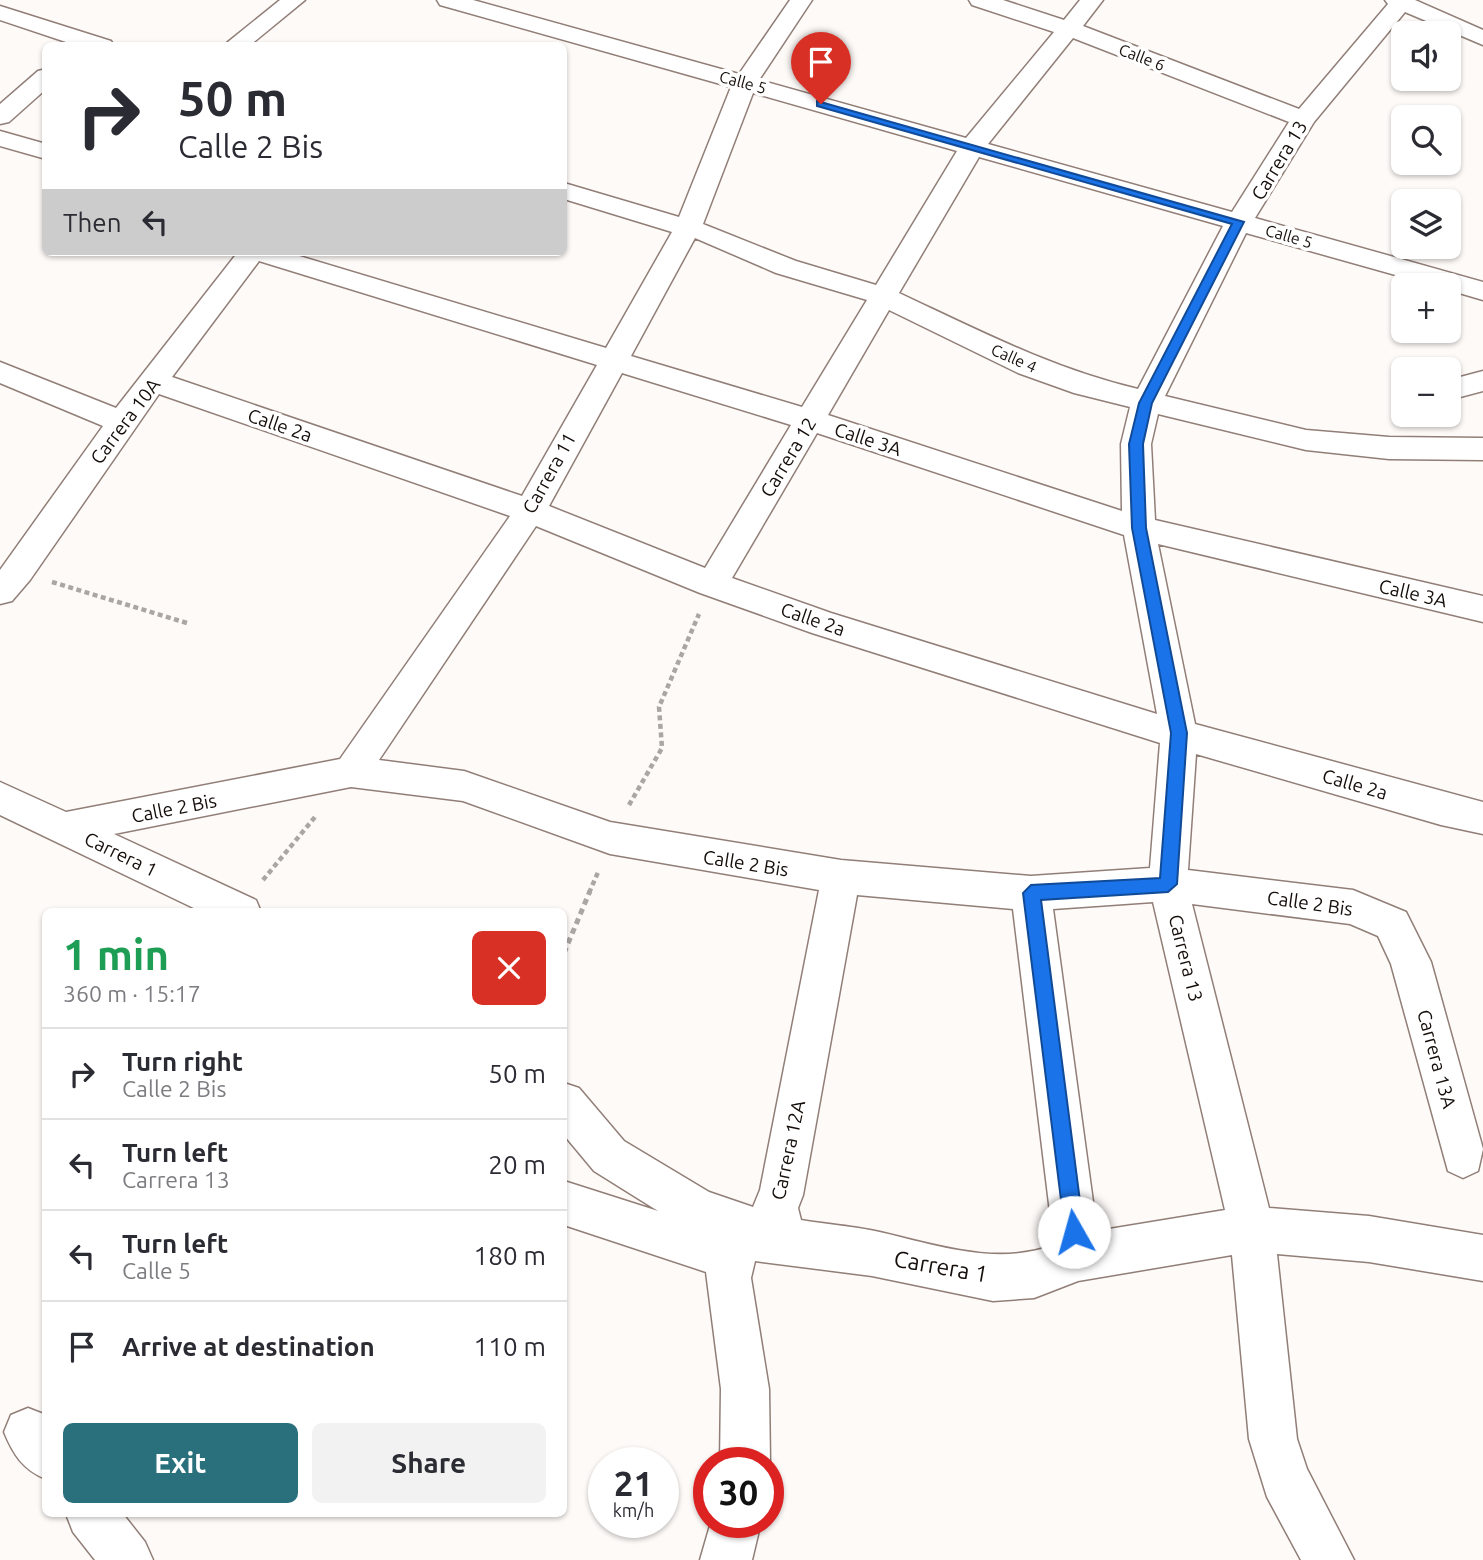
<!DOCTYPE html>
<html lang="en">
<head>
<meta charset="utf-8">
<style>
	body { margin:0; font-family:Ubuntu,sans-serif; background:#f2f2f3; color:#2b2b33; height:100vh; display:flex; flex-direction:column; font-size:26px; white-space:nowrap }
	* { box-sizing:border-box; margin:0 }
	p { font-size:23px; color:#7c7c81 }
	.icon { flex:none; width:38px; height:38px; fill:none; stroke:currentColor; stroke-width:2; stroke-linecap:round; stroke-linejoin:round }
	.map { position:relative; flex:1; overflow:hidden }
	.side { position:absolute; left:42px; top:908px; width:525px; height:609px; display:flex; flex-direction:column; background:#fff; border-radius:10px; box-shadow:0 2px 5px #0004 }
	.side>* { flex:none }
	.banner { position:absolute; left:42px; top:42px; width:525px; height:214px; border-radius:10px; box-shadow:0 2px 5px #0004; background:#fff; color:#2b2b33; overflow:hidden }
	.controls { position:absolute; left:1391px; top:21px; display:grid; gap:14px }
	.controls a { display:grid; place-items:center; width:70px; height:70px; border-radius:10px; background:#fff; box-shadow:0 2px 5px #0004; font-size:35px }
	.speed { position:absolute; left:588px; top:1447px; display:flex; gap:14px; font-size:35px; font-weight:700; text-align:center }
	.speed>* { display:grid; place-content:center; width:91px; height:91px; border-radius:50%; background:#fff; box-shadow:0 2px 5px #0004; line-height:1 }
	.speed small { font-size:18px; font-weight:400 }
	.speed .limit { border:10px solid #d22; background:#fff; color:#111 }
	.pin { position:absolute; display:grid; place-items:center; width:60px; height:60px; color:#fff; margin:-72px -30px; border-radius:50% 50% 50% 0; rotate:-45deg; box-shadow:0 0 7px #0007 }
	.pin .icon { rotate:45deg }
	.me { position:absolute; width:77px; margin:-38px; rotate:353deg; stroke-linejoin:round; filter:drop-shadow(0 0 5px #0008) }
	.turn { display:flex; align-items:center; gap:24px; height:147px; padding:0 21px; font-size:32px }
	.turn .icon { width:91px; height:91px; stroke-width:2.5 }
	.turn b { display:block; font-size:49px; line-height:60px }
	.then { display:flex; align-items:center; height:66px; padding:0 21px; background:#0003; gap:14px; font-size:26px }
	.round { display:grid; place-items:center; flex:none; width:74px; height:74px; border-radius:10px; background:#f2f2f3 }
	.head { display:flex; align-items:center; justify-content:space-between; height:119px; padding:0 21px }
	h1 { font-size:42px; font-weight:700; line-height:52px; color:#1e9e55 }
	.primary-button { display:flex; gap:14px; margin-top:auto; padding:14px 21px }
	.primary-button a { flex:1; height:80px; border-radius:10px; background:#29707c; color:#fff; font-size:28px; font-weight:700; line-height:80px; text-align:center }
	.primary-button a+a { background:#f2f2f3; color:#2b2b33 }
	ul { padding:0; list-style:none }
	li { display:flex; align-items:center; gap:21px; height:91px; padding:0 21px; border-top:2px solid #e1e1e2 }
	li div { flex:1 }
	li b { display:block; font-size:26px }
	li em { font-style:normal }
	.map>svg:first-child { display:block }
</style>
</head>
<body>
<div class="map">
<svg width="1483" height="1560" viewBox="0 0 1483 1560">
	<rect width="100%" height="100%" fill="#fefaf8"/>
	<g fill="none" stroke-linecap="round" stroke-linejoin="round">
		<defs>
			<path id="minor" d="M280,0H305L249,46H223Z
				M437,0H473L739,74L790,0H812L759,80L966,138L1054,32L972,5L969,0H1003L1064,20L1080,0H1103L1083,26L1299,109L1388,4L1385,0H1415L1483,30V45L1405,12L1314,122L1255,218L1483,282V300L1449,290V285H1431L1246,233L1165,396L1306,430L1389,437L1483,438V460L1389,459L1306,450L1158,414L1151,444L1155,520L1483,596V622L1158,544L1195,724L1483,802V834L1441,825L1196,754L1188,870L1353,890L1406,912L1431,962L1483,1149L1478,1171L1463,1178L1448,1171L1391,964L1378,936L1350,924L1192,904L1269,1208L1369,1216L1483,1235V1281L1369,1262L1277,1254L1297,1439L1307,1469L1354,1560H1301L1267,1497L1249,1439L1232,1255L1078,1281L1034,1298L993,1301L872,1276L755,1261L751,1278L769,1389L770,1463L768,1466V1463H720L721,1389L706,1272L564,1225V1181L658,1211L594,1171L564,1135V1083L579,1088L624,1141L709,1192L753,1207L760,1190L819,890L610,854L463,801L351,787L114,834L256,900L261,912H202L0,815V782L66,812L340,759L510,516L159,394L30,580L12,601L0,604V570L103,426L0,383V362L116,408L238,252H286L606,348L672,232L564,199V183L679,217L731,87L440,5ZM1073,38L1289,122L1232,212L988,144ZM753,93L957,151L876,285L796,261L703,224ZM979,157L1223,226L1138,389C1053,369 978,330 899,293ZM695,238L776,273L867,300L802,407L631,356ZM259,261L597,365L522,496L172,377ZM889,310L1018,373L1074,393L1130,407L1121,444L1122,511L828,415ZM622,373L791,425L705,568L549,506ZM817,433L1124,535L1157,714L831,613L732,578ZM536,526L700,593L812,633L1160,743L1150,868L1031,876L841,860L610,822L464,771L379,760ZM857,895L1013,909L1054,1245C995,1267 934,1244 875,1231C851,1226 825,1224 801,1220L798,1208L803,1195ZM1153,902L1225,1210L1097,1231L1053,909Z
				M0,6L111,41L114,46H78L0,20Z
				M46,69V89L9,122L0,124V104L38,71Z
				M0,131L46,144V159L0,146Z
				M1483,371V391L1449,400V380Z
				M28,1408L46,1415V1479C23,1470 13,1454 4,1432L11,1415Z
				M66,1514H123L145,1542L153,1560H95L73,1532Z
				M711,1522H761L752,1560H700Z"/>
		</defs>
		<!-- minor casing -->
		<use href="#minor" stroke="#917e77" stroke-width="3"/>
		<!-- path-far1 -->
		<path stroke="#aba6a4" stroke-width="4.5" stroke-dasharray="5 3.5" stroke-linecap="butt" d="M52,582L187,623
			M629,805L662,748L659,707L699,614
			M263,880L315,817
			M589,893L599,870"/>
		<!-- path -->
		<path stroke="#aba6a4" stroke-width="5" stroke-dasharray="6 4.5" stroke-linecap="butt" d="M564,953L590,891"/>
		<!-- minor -->
		<use href="#minor" fill="#fff" fill-rule="evenodd"/>
	</g>
	<!-- route -->
	<path fill="#1a73e8" stroke="#114b97" stroke-width="2" d="M817,101L1244,222L1152,403L1143,444L1146,528L1187,733L1177,884L1168,892L1041,900L1084,1232L1081,1239L1074,1242L1068,1239L1065,1232L1023,893L1031,885L1160,878L1171,733L1132,528L1129,444L1139,403L1232,224L817,106Z"/>
	<g text-anchor="middle" dominant-baseline="central" stroke-width="7" stroke-linejoin="round" paint-order="stroke">
		<!-- far-street labels -->
		<g font-size="16" fill="#150e0b" stroke="#fff">
			<text transform="translate(1142 57) rotate(21)">Calle 6</text>
			<text transform="translate(743 82) rotate(15)">Calle 5</text>
			<text transform="translate(1289 236) rotate(16)">Calle 5</text>
			<text transform="translate(1014 358) rotate(24)">Calle 4</text>
		</g>
		<!-- street labels -->
		<g font-size="19" fill="#150e0b" stroke="#fff">
			<text transform="translate(1279 160) rotate(-59)">Carrera 13</text>
			<text transform="translate(125 421) rotate(-53)">Carrera 10A</text>
			<text transform="translate(280 425) rotate(19)">Calle 2a</text>
			<text transform="translate(868 439) rotate(18)">Calle 3A</text>
			<text transform="translate(788 457) rotate(-59)">Carrera 12</text>
			<text transform="translate(549 473) rotate(-61)">Carrera 11</text>
			<text transform="translate(1413 593) rotate(13)">Calle 3A</text>
			<text transform="translate(813 619) rotate(19)">Calle 2a</text>
			<text transform="translate(1355 784) rotate(16)">Calle 2a</text>
			<text transform="translate(174 808) rotate(-11)">Calle 2 Bis</text>
			<text transform="translate(121 854) rotate(26)">Carrera 1</text>
			<text transform="translate(746 863) rotate(9)">Calle 2 Bis</text>
			<text transform="translate(1310 903) rotate(8)">Calle 2 Bis</text>
			<text transform="translate(1186 958) rotate(76)">Carrera 13</text>
			<text transform="translate(1437 1059) rotate(75)">Carrera 13A</text>
			<text transform="translate(788 1150) rotate(-78)">Carrera 12A</text>
		</g>
		<!-- near-street labels -->
		<g font-size="23" fill="#150e0b" stroke="#fff">
			<text transform="translate(941 1266) rotate(10)">Carrera 1</text>
		</g>
	</g>
</svg>
<div class="controls">
<a><svg class="icon" aria-label="sound" viewBox="0 0 24 24"><path d="M4 9h4l5-4v14l-5-4H4zM17 9q2 3 0 6"/></svg></a>
<a><svg class="icon" aria-label="search" viewBox="0 0 24 24"><circle cx="10" cy="10" r="6"/><path d="M15 15l6 6"/></svg></a>
<a><svg class="icon" aria-label="layers" viewBox="0 0 24 24"><path d="M12 4l9 5-9 5-9-5zM3 14l9 5 9-5"/></svg></a>
<a>+</a>
<a>−</a>
</div>
<div class="speed"><div>21<small>km/h</small></div><div class="limit">30</div></div>
<div class="pin" style="left:821px;top:104px;background:#d93025"><svg class="icon" aria-label="arrive" viewBox="0 0 24 24"><path d="M6 21V4h12l-3 4 3 4H6"/></svg></div>
<svg class="me" style="left:1074px;top:1232px" viewBox="-20 -20 40 40"><circle r="19" fill="#fff"/><path d="M0-13L10 11 0 6-10 11z" fill="#1a73e8"/></svg>
<div class="banner">
<div class="turn"><svg class="icon" aria-label="right" viewBox="0 0 24 24"><path d="M7 20v-9h11M14 6l5 5-5 5"/></svg><div><b>50 m</b>Calle 2 Bis</div></div>
<div class="then">Then<svg class="icon" aria-label="left" viewBox="0 0 24 24"><path d="M17 20v-9H6M10 6l-5 5 5 5"/></svg></div>
</div>
<section class="side">
<div class="head"><div><h1>1 min</h1><p>360 m · 15:17</p></div><a class="round" style="background:#d93025;color:#fff"><svg class="icon" aria-label="close" viewBox="0 0 24 24"><path d="M6 6l12 12M18 6L6 18"/></svg></a></div>
<ul>
<li><svg class="icon" aria-label="right" viewBox="0 0 24 24"><path d="M7 20v-9h11M14 6l5 5-5 5"/></svg><div><b>Turn right</b><p>Calle 2 Bis</p></div><em>50 m</em></li>
<li><svg class="icon" aria-label="left" viewBox="0 0 24 24"><path d="M17 20v-9H6M10 6l-5 5 5 5"/></svg><div><b>Turn left</b><p>Carrera 13</p></div><em>20 m</em></li>
<li><svg class="icon" aria-label="left" viewBox="0 0 24 24"><path d="M17 20v-9H6M10 6l-5 5 5 5"/></svg><div><b>Turn left</b><p>Calle 5</p></div><em>180 m</em></li>
<li><svg class="icon" aria-label="arrive" viewBox="0 0 24 24"><path d="M6 21V4h12l-3 4 3 4H6"/></svg><div><b>Arrive at destination</b></div><em>110 m</em></li>
</ul>
<div class="primary-button"><a>Exit</a><a>Share</a></div>
</section>
</div>
</body>
</html>
